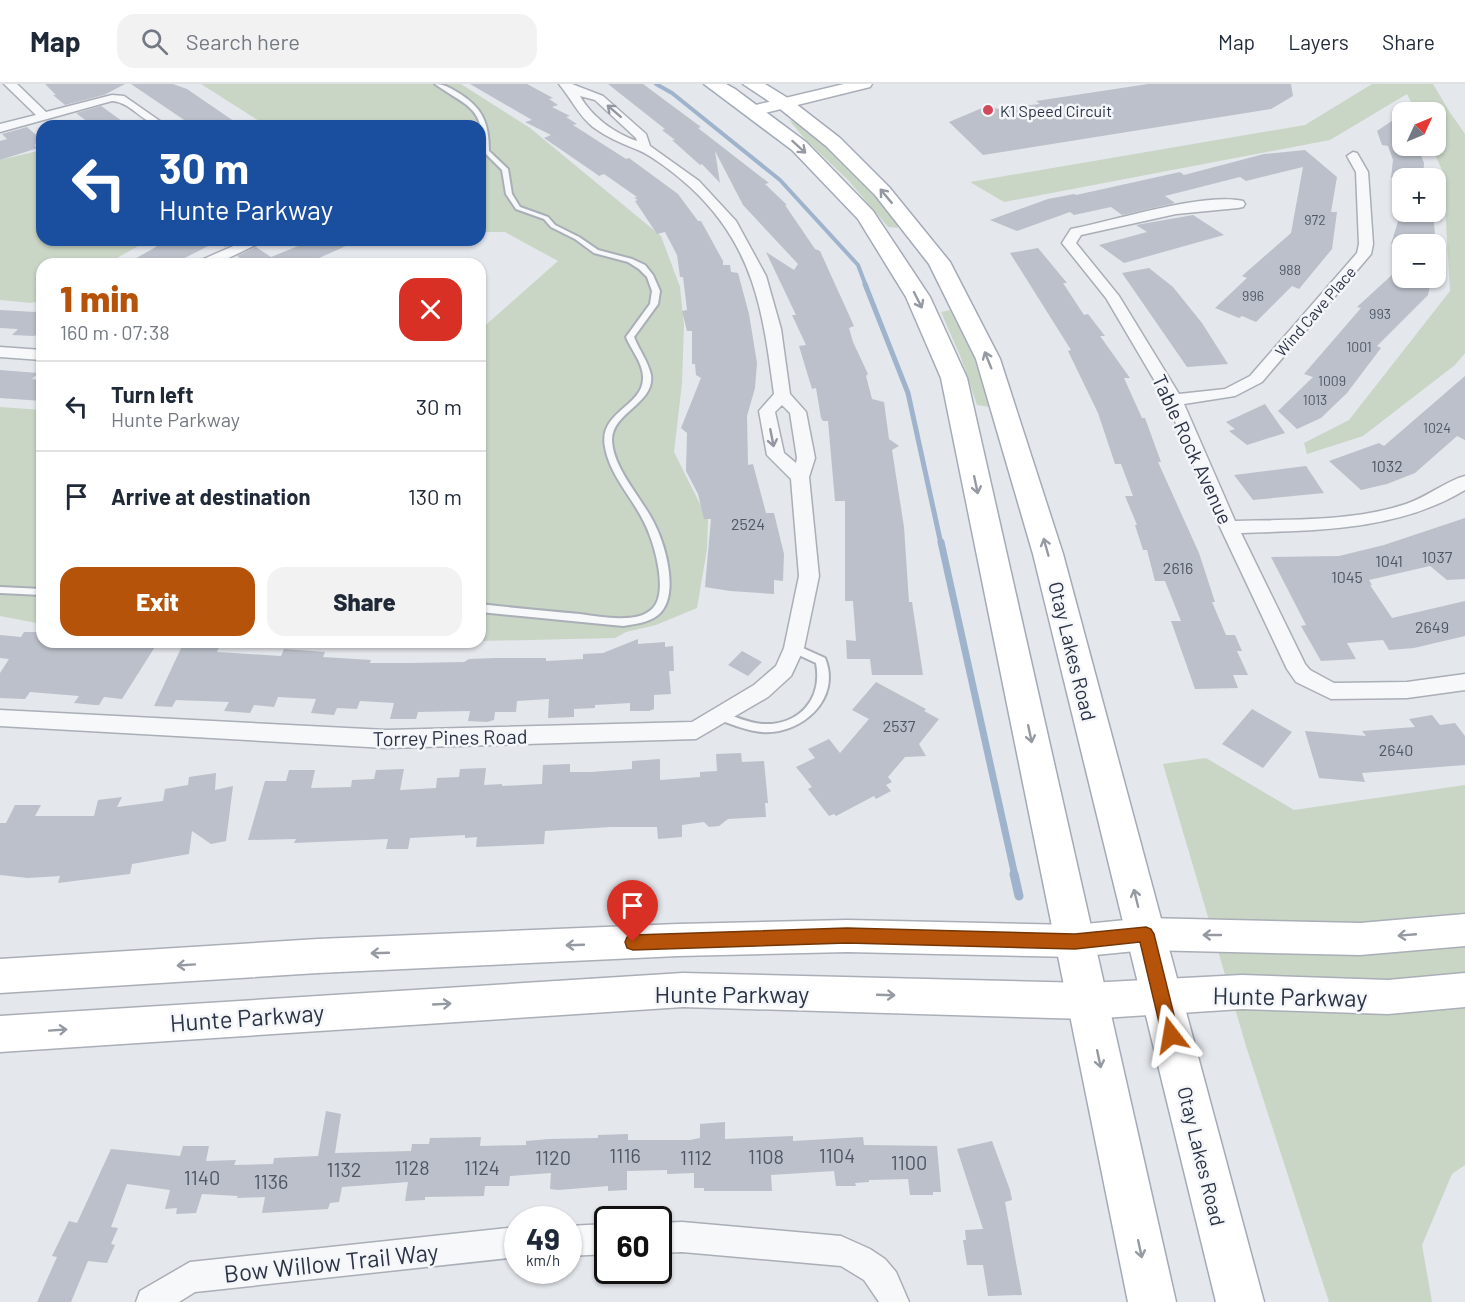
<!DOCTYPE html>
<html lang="en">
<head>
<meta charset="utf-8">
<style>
	body { margin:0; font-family:Barlow,sans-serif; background:#f2f2f3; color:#1f2937; height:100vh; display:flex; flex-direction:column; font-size:22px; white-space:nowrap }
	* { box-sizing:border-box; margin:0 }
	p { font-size:20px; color:#747a83 }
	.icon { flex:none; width:33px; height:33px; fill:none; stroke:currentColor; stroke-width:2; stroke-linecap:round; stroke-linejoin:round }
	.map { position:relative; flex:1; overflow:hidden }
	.sheet { position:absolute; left:36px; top:174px; width:450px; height:390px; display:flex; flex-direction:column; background:#fff; border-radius:18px; box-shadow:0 2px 4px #0004 }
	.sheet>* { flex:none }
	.top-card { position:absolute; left:36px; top:36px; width:450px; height:126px; border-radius:18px; box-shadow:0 2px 4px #0004; background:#1a4fa0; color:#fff; overflow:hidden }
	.needle { width:39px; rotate:46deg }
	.fabs { position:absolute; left:1392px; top:18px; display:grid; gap:12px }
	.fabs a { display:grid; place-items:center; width:54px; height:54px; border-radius:12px; background:#fff; box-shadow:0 2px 4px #0004; font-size:30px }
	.speed { position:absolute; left:504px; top:1122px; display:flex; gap:12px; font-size:30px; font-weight:700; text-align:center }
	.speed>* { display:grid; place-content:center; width:78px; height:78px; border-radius:50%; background:#fff; box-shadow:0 2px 4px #0004; line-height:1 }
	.speed small { font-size:15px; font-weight:400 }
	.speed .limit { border:3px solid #111; border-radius:9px; background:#fff; color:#111 }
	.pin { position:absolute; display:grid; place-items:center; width:51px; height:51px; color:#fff; margin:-62px -26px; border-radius:50% 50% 50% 0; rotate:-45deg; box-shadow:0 0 6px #0007 }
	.pin .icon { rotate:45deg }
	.me { position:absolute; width:66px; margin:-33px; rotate:346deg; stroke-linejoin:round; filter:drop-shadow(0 0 4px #0008) }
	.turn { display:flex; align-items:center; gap:21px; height:126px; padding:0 24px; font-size:27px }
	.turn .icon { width:78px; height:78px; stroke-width:2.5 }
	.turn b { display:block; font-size:42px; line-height:51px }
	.round { display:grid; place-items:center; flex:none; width:63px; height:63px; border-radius:18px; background:#f2f2f3 }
	.head { display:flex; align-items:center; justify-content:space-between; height:102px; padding:0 24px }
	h1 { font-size:36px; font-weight:800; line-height:45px; color:#b45309 }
	.button { display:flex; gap:12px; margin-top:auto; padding:12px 24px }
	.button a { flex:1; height:69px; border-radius:18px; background:#b45309; color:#fff; font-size:24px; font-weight:800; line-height:69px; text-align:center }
	.button a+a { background:#f2f2f3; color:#1f2937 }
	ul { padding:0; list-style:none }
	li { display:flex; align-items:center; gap:18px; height:90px; padding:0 24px; border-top:2px solid #e0e1e3 }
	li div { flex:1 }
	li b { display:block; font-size:22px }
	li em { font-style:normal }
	header { display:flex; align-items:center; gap:36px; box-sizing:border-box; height:84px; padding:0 30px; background:#fff; border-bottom:2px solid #e0e1e3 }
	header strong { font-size:28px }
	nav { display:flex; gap:33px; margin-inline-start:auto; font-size:21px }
	.search { width:420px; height:54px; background:#f2f2f3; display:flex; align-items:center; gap:15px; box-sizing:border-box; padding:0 21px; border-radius:18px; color:#747a83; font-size:22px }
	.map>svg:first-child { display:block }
</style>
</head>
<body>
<header>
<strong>Map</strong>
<div class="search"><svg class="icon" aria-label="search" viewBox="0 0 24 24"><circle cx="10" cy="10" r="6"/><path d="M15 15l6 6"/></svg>Search here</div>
<nav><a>Map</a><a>Layers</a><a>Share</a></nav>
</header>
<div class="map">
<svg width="1465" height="1218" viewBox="0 0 1465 1218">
	<rect width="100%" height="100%" fill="#e4e7ec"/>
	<!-- green -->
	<path fill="#c9d6c5" d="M201,0H461L530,44L661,152L680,203L684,241L682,299L674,368L708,436L707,465L697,524L656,541L626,548L615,554L480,557V246L558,177L505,148H480V42H267Z
		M1372,0H1433L1449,27L1465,50V269L1455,281L1363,352L1307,370L1304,359L1349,336L1450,207L1443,88L1431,62H1436V28H1416L1407,10L1330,56L1004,118L970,98L1305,41Z
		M789,36C807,40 894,127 898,144L888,143L849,97L805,55Z
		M42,66V156H149L106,180H42V216L31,219L0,216V76Z
		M950,226L973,272L991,321L989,323L977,321L961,274L941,228Z
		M0,323L42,326V540L0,532Z
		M1206,674L1294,726L1465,701V1081L1452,1090L1422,1161L1432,1218H1329L1246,962L1163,680Z"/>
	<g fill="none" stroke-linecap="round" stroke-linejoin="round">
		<!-- stream-far3 -->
		<path stroke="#9fb4cc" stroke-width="4" d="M656,0L672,9L780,96L858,181L866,202"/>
		<!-- stream-far2 -->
		<path stroke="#9fb4cc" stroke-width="5" d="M865,200L908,309L941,460"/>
		<!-- stream-far1 -->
		<path stroke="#9fb4cc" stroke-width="7" d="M941,458L1015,792"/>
		<!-- stream -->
		<path stroke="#9fb4cc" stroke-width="9" d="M1014,790L1019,812"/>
	</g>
	<!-- building -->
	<path fill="#bbc0ca" d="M45,0H125L104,11L65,21L53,11H56Z
		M131,0H173L187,5L241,42H193Z
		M470,0H527L553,14L549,15L558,21L552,23L570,32L566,33L577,40L573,41L626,75L629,74L678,110L698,137H701L723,177V181H730L731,188L738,189L749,230L757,279L755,304L747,332L748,381L753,380L766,429H774L784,470L783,497L774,496V510L730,507L705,503L711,435H704L698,410L686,387L687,349L681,344L701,294L696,291L695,280H692V247H687L682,227L687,226L683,193H680L677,171L665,148L657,150L635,117L638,116L634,114L637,113L604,90L599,92L595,89L544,54L551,51L525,38L532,36Z
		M608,0H643L701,43L698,44L769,99L765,100L787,121H785L815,165L820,167L854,242L849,244L853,258L868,290L866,292L872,315L884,318L889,355L899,362L892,366L904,443L909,518H912L923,591H872L870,575H847L846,556L856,557L853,517H845V417H835L828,337H823L821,334L816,304L812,305L799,262L806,261L792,231H796L766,168L794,186L798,180L743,121L715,67L720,99L702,80L700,81L672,56H675L662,46L665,45Z
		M1148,0H1291L1293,12L1271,25L983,71L949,38L982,24L994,23L997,25L1040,20L1036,17Z
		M101,22L104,24L129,42H93L76,29Z
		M1402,30V62H1417L1424,79L1423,94H1391L1393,76L1388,62L1382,61L1377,47Z
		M27,43L42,56L36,58L38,60L34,61L38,64L0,76V57L7,55L2,50Z
		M1305,66L1337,93L1331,128H1337L1332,165L1299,205L1292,202L1256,238L1242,232L1239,234L1215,224L1247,194L1242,192L1291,149L1303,83L1246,97L1240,93L1165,112L1175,119L1122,131L1111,123L1074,131L1070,128L1017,147L990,136L1048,115L1074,110L1076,111L1180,88L1184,91L1264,70Z
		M1401,128H1433L1435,151L1433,160H1391Z
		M1193,131L1224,151L1124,179L1099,161L1147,148L1136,141Z
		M168,156H241L225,163L216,158L173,180H126Z
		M313,156H359L317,175L326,180H249L237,172L256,163L271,173Z
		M1038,164L1067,199H1063L1084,231L1088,230L1105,252H1100L1130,294H1124L1142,334H1145L1161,378H1158L1199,469L1215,518H1212L1226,551H1235L1242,567H1237L1248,591H1233L1238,604L1195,605L1171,537H1181L1165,497H1155L1147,466H1143L1135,441H1137L1125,412H1133L1121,380H1115L1098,329L1068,267L1071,266L1010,169Z
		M1149,184L1173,203L1202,239L1228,280L1187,283L1122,189Z
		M1394,189L1430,201L1428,211L1377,262L1381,264L1347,309L1321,334L1297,345L1278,327L1313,293L1304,290L1361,224L1357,223Z
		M42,221V247L34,252L12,251L18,245L0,244V226L35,228Z
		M0,286L38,289L32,295L42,296V317L0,314Z
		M1465,292V356L1457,352L1415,389L1387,400L1361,406L1329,377L1379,359L1384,362Z
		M1265,320L1285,349L1247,361L1229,347L1235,345L1226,338Z
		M1306,382L1324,409L1253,416L1234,391Z
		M1465,434V495L1447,496L1430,482L1369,496L1372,501H1370L1392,534L1465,517V552L1414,564L1389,566L1383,556L1347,559L1356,575L1321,577L1301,542L1306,541L1271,473L1339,472L1384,461Z
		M24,548H42V558H158L122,615L104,613L99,621H95L74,619L79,612L30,608L25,615L0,614V589L9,575L0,574V551L21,553Z
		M638,555V560L665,558V563L673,562L674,587H669L671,610L654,611V625L649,627H630V619L595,621V624L574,625V633L548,634L549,615L517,617L516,628H495L494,636L487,638L468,637L470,627L418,628L416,635H390L394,619L360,617L357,625L337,624L334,631L311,629L316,615L278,613L274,623L254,621L250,629L224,627L229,618L176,616L172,623L154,622L183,560L220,561L217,568L281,572L284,565L325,568L323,573L371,576L370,579H409L464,578L469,575L495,574H546V577L583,575V570L603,569Z
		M742,567L762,578L748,592L728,581Z
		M876,598L926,625L924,627L939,635L919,660L926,672L905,673L888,693L892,698L886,701L891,707L876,715L874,712L836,732L834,730L829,732L808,705L812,703L796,683L815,674L808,665L829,655L840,669L869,635L852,626Z
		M1252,625L1292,648L1263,684L1222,660Z
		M1432,631L1440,641L1455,639L1465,652V681L1362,689L1365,698L1319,694L1305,647L1366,652L1362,647L1415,643L1409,635Z
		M741,669L742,678L764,677L768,719H765L766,733L728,735L719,742L709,743L704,738L682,741V753L658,755L657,743H611L545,747L544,760L476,763L477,753L465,754V751L410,754L408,765H386L388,755L294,759L296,755L248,756L265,697H286L289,686H315L311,704L351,703L352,696L374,695L376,686L404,685L400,706L436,704L437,694L459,693L460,685L486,684L484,701L502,700V702L542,700L543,681L570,680V688H591L632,685V677L660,675V696L700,693V688L717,687L716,670Z
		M216,689L215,706L233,702L226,757L211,760L192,747L189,770L132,780L130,790L58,799L60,792L28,794L0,791V739H6L15,721H41L35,732H94L98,716L122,713L117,723L163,717L165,705L188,701L189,693Z
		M326,1027L341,1030L335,1069L411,1067L412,1060H429L430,1054L481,1053L480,1062L526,1061V1057L549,1055L598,1054V1051L628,1050V1056H690L700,1054V1040L725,1038V1055L793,1052V1057L863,1053L864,1061L937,1062L941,1108H933V1111H910L908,1095L869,1096V1098L855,1099L856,1102H836L834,1087L771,1091L772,1107H704V1104H694V1089L667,1090V1086L627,1087V1106L608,1107V1102L558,1106L550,1105L551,1089L510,1092L509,1102H485L484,1112L425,1113V1116L405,1117L408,1098L342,1103L339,1118L330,1119L328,1125L262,1129L265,1113L237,1114L238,1112L202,1110L196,1129L176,1130L177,1124L165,1125L170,1106L127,1100L111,1143L118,1144L111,1160L115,1161L107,1179L88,1177L71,1218H37L57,1173L52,1172L69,1137L77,1139L111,1065L180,1072L183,1062H209L206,1077L236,1076L234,1081L273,1080L274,1074L318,1072Z
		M992,1057L1010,1106L1012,1116L1005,1118L1022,1211L988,1212L983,1181H967L963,1156H966L965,1146L983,1145L957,1065Z"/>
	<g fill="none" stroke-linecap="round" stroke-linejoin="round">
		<defs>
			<path id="lane" d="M435,0C444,0 450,4 457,8C482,23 489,38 489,67L508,85L512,110L520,123L548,133L555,141L579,153L598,166L632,175L645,181L653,191L660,207L658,220L634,253C639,266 648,277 651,291C655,319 613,328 612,355C612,384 643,415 655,441C666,463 680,513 658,531C648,539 635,540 623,542L480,528V520C513,524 547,527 580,530C595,532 611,535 625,534C634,534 644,532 651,526C670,511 654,458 645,440C633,414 610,392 605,363C598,328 642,323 643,295C644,280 631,266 626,253L650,220L652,207L647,193L639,185L628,178L594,169L575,155L551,143L544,135L516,125L506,110L502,86L483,67C483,21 467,23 435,0Z
				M0,503L42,505V511L0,509Z
				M794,560L825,574C842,615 801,651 762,648C747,647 731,640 717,635L716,632L717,629L721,628C734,632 748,639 762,640C799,642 823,615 816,579L790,567L789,564Z"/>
			<path id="street" d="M4,0H17L46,28L112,11L124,12L167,42C141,42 135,19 112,17L0,48V40L36,31Z
				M559,0H572L603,12L646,50L650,62L699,97L736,137L766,192L781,245L790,310L806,328L815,374L809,393L819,492L804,564L791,592L768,613L696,655L386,664L0,642V626L386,646L692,638L754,601L776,582L784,564L799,492L791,395L767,371L759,327L774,310C763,228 755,163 690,103C678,92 653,72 638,66C621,59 608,54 593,43C578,31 571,14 559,0ZM580,12L595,16L636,54L637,57C614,49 592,33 580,12ZM782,321L790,329L797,374L796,379L784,369L775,328Z
				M1353,68L1357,69L1368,88L1373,160L1371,170L1262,298L1235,312L1184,320L1235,437C1291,435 1352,438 1406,420C1427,413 1446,397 1465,392V406C1397,447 1318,446 1241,449L1305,580L1310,586L1334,599L1407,598L1465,590V606L1407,614L1331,615L1296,598L1287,585L1220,443L1166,316L1106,214L1062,159L1071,145L1076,144C1116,136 1205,108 1243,117L1245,120L1243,123L1238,124L1176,130L1081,151L1076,159L1119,212L1179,310L1225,305L1250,292L1357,169L1359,160L1356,88L1347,72Z
				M247,156H266L216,180H197L199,177Z
				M0,263L42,266V276L0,273Z
				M682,1138L841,1152L870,1165L885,1175L896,1188L909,1218H879L864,1196L841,1182L682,1168L658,1169V1139Z
				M608,1140V1170L568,1172V1142Z
				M518,1143V1173L195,1208L179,1218H136L140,1207L190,1178Z"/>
			<path id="secondary" d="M844,0H872L870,3L753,32L745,27L747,23Z
				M1465,830V862L1360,871L1146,866L1075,873L847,868L678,872L318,889L0,909V875L318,855L678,840L847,836L1075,841L1146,834L1360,839Z
				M683,889L1087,899L1242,891L1388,896L1465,889V923L1388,930L1242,925L1087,935L683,923L0,968V932Z"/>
			<path id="primary" d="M704,0H726L735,5L806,58L873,127L930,213L967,294L1176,1218H1128L941,294L906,213L858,135L792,66Z
				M743,0H765L791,16L840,54L889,103L950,178L1000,275L1063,470L1264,1218H1216L1033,470L976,275L929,180L875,111L826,62L779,24Z"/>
		</defs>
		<!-- lane casing -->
		<use href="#lane" stroke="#a9aeb7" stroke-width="4"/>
		<!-- street casing -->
		<use href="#street" stroke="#a9aeb7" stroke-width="3"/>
		<!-- secondary casing -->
		<use href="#secondary" stroke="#a9aeb7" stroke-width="3"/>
		<!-- primary casing -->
		<use href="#primary" stroke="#a3abb8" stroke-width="3"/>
		<!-- lane -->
		<use href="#lane" fill="#f7f8fa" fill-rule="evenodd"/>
		<!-- street -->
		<use href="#street" fill="#f7f8fa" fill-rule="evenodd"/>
		<!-- secondary -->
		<use href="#secondary" fill="#fff" fill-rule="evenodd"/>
		<!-- primary -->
		<use href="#primary" fill="#fff" fill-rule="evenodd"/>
	</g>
	<!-- one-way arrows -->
	<defs><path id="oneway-shaft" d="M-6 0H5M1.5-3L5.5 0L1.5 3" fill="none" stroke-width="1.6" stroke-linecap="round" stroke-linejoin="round" transform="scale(1.5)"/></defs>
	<g stroke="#9196a0">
		<use href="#oneway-shaft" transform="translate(614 27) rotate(-139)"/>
		<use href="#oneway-shaft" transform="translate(772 354) rotate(79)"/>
	</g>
	<g stroke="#959aa2">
		<use href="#oneway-shaft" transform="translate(799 63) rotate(42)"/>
		<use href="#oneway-shaft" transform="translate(886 112) rotate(-130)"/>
		<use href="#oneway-shaft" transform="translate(918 216) rotate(63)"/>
		<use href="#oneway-shaft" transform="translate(988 276) rotate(-112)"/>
		<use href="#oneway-shaft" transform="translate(976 401) rotate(78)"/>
		<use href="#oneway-shaft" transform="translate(1046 463) rotate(-106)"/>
		<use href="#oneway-shaft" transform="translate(1030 650) rotate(78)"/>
		<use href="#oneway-shaft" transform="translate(1136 814) rotate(-104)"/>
		<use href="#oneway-shaft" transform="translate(1212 851) rotate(180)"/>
		<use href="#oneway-shaft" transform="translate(1407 851) rotate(175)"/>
		<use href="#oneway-shaft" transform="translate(575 861) rotate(178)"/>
		<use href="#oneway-shaft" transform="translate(380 869) rotate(178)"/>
		<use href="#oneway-shaft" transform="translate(186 881) rotate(176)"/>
		<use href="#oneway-shaft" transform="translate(886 911) rotate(2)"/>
		<use href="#oneway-shaft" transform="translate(442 920) rotate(-3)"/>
		<use href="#oneway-shaft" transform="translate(58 946) rotate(-4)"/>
		<use href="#oneway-shaft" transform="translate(1099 975) rotate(78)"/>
		<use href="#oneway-shaft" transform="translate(1140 1165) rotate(78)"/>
	</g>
	<!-- route -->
	<path fill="#b45309" stroke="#753606" stroke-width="1.5" d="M1146,843L1151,845L1154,850L1179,951L1177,957L1171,959L1165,957L1162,951L1140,858L1075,865L847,859L633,866L627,864L625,858L627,853L633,851L847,844L1075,850Z"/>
	<!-- markers -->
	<circle fill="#d1495b" stroke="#f4f6f9" stroke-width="2" cx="988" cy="26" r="6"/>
	<g text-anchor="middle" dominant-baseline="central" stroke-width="5" stroke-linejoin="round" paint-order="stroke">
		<!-- far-number labels -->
		<g font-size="14" fill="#4f5766">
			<text x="1315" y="135">972</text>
			<text x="1290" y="185">988</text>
			<text x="1253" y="211">996</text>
			<text x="1380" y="229">993</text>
			<text x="1359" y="262">1001</text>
			<text x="1332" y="296">1009</text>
			<text x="1315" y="315">1013</text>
			<text x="1437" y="343">1024</text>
		</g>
		<!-- far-poi labels -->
		<g font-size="16" fill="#2b3445" stroke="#f4f6f9" text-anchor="start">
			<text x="1000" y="26">K1 Speed Circuit</text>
		</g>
		<!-- far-street labels -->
		<g font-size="16" fill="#2b3445" stroke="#f4f6f9">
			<text transform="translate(1315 227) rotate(-49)">Wind Cave Place</text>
		</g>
		<!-- number labels -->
		<g font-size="16" fill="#4f5766">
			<text x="1387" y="381">1032</text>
			<text x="748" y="439">2524</text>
			<text x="1437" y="472">1037</text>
			<text x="1389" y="476">1041</text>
			<text x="1178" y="483">2616</text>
			<text x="1347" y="492">1045</text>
			<text x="1432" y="542">2649</text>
			<text x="899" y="641">2537</text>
			<text x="1396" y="665">2640</text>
		</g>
		<!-- street labels -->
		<g font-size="20" fill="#2b3445" stroke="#f4f6f9">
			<text transform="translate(1193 365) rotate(65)">Table Rock Avenue</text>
			<text transform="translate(1073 567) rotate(76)">Otay Lakes Road</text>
			<text transform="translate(450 653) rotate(-1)">Torrey Pines Road</text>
			<text transform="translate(1202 1072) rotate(76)">Otay Lakes Road</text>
		</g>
		<!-- near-number labels -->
		<g font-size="20" fill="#4f5766">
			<text x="625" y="1071">1116</text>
			<text x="837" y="1071">1104</text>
			<text x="766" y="1072">1108</text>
			<text x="553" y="1073">1120</text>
			<text x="696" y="1073">1112</text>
			<text x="909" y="1078">1100</text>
			<text x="412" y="1083">1128</text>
			<text x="482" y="1083">1124</text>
			<text x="344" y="1085">1132</text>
			<text x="202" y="1093">1140</text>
			<text x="271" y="1097">1136</text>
		</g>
		<!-- near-street labels -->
		<g font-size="24" fill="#2b3445" stroke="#f4f6f9">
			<text x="732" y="909">Hunte Parkway</text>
			<text transform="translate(1290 912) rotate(1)">Hunte Parkway</text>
			<text transform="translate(247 933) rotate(-4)">Hunte Parkway</text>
			<text transform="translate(331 1178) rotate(-6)">Bow Willow Trail Way</text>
		</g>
	</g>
</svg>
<div class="fabs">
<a><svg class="needle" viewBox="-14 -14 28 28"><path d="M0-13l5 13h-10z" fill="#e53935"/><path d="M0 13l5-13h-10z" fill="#747a83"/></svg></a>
<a>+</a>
<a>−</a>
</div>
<div class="speed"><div>49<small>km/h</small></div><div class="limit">60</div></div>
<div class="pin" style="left:633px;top:858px;background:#d93025"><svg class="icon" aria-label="arrive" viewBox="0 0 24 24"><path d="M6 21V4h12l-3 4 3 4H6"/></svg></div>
<svg class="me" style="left:1171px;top:951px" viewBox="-20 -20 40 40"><path d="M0-17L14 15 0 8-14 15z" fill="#b45309" stroke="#fff" stroke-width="4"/></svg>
<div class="top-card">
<div class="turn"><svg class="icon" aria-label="left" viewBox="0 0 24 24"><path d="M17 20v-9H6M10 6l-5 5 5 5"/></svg><div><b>30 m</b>Hunte Parkway</div></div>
</div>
<section class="sheet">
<div class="head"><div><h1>1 min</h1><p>160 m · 07:38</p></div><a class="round" style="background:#d93025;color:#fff"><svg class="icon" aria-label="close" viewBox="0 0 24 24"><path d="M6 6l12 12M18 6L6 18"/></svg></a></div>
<ul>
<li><svg class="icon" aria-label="left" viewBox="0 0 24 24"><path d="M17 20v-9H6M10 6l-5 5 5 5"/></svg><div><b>Turn left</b><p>Hunte Parkway</p></div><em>30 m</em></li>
<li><svg class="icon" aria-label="arrive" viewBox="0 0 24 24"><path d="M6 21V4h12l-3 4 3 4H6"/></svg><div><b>Arrive at destination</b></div><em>130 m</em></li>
</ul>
<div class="button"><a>Exit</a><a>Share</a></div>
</section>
</div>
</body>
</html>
